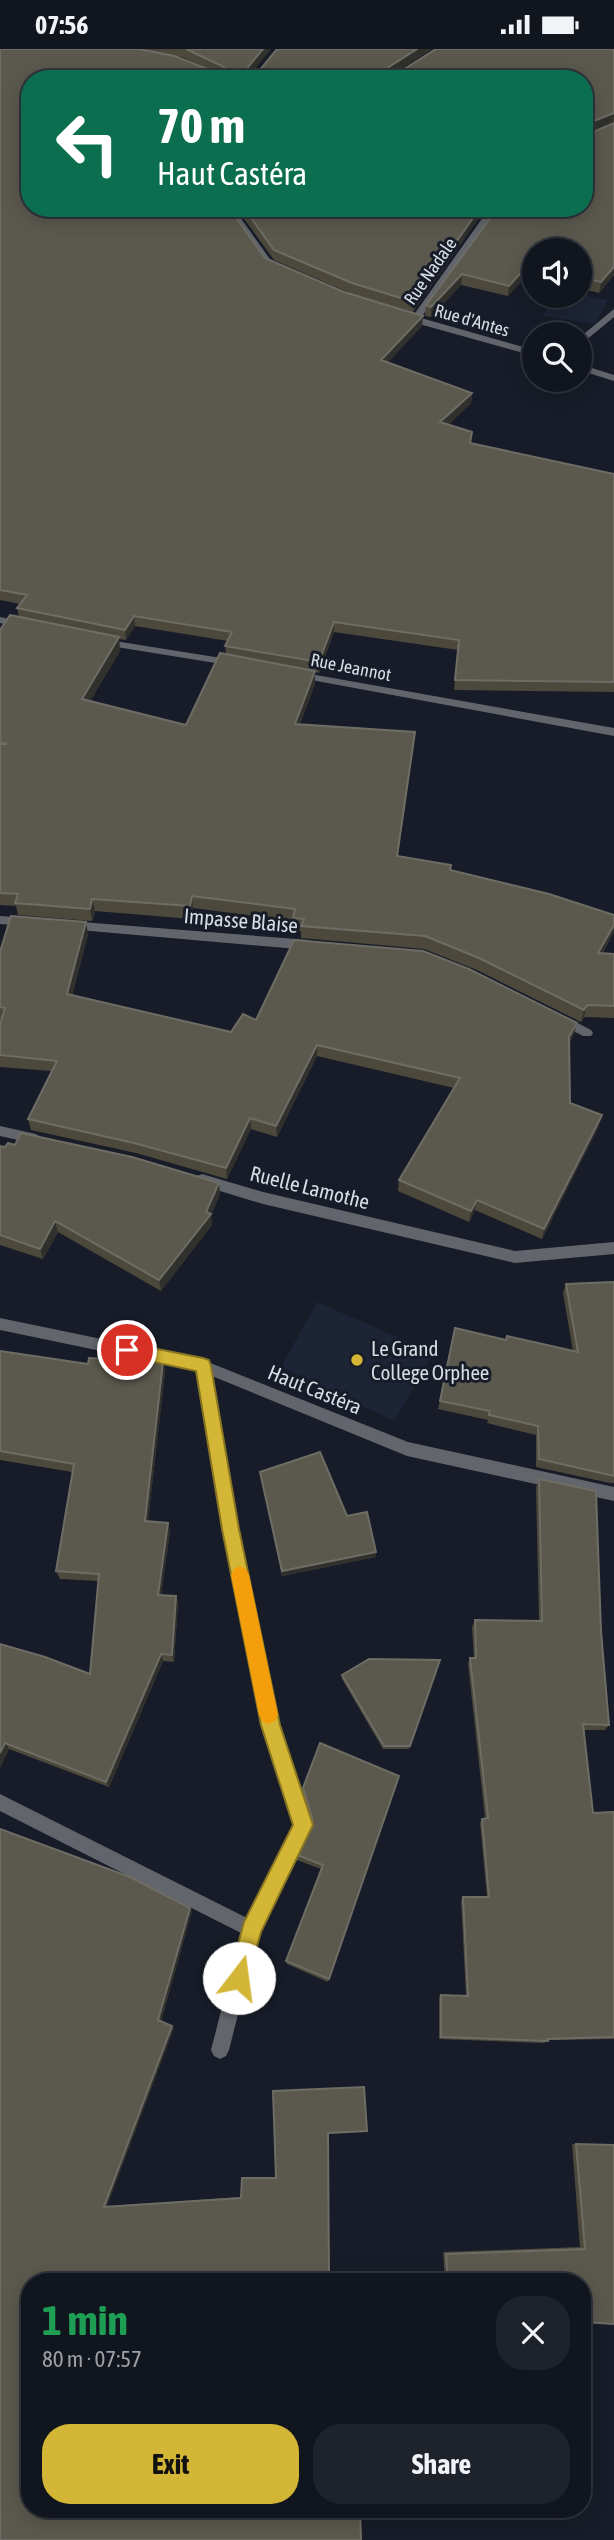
<!DOCTYPE html>
<html lang="en">
<head>
<meta charset="utf-8">
<style>
	body { margin:0; font-family:"Asap Condensed",sans-serif; background:#1e222b; color:#f1f3f6; height:100vh; display:flex; flex-direction:column; font-size:26px; white-space:nowrap }
	* { box-sizing:border-box; margin:0 }
	p { font-size:23px; color:#9c9fa4 }
	.icon { flex:none; width:38px; height:38px; fill:none; stroke:currentColor; stroke-width:2; stroke-linecap:round; stroke-linejoin:round }
	.map { position:relative; flex:1; overflow:hidden }
	.panel { position:absolute; left:21px; top:2224px; width:570px; height:245px; display:flex; flex-direction:column; background:#11151e; border-radius:28px; box-shadow:0 4px 18px #0003,0 0 0 2px #30343c }
	.panel>* { flex:none }
	.guide { position:absolute; left:21px; top:21px; width:572px; height:147px; border-radius:28px; box-shadow:0 4px 18px #0003,0 0 0 2px #30343c; background:#0b6e4f; color:#fff; overflow:hidden }
	.buttons { position:absolute; left:522px; top:189px; display:grid; gap:14px }
	.buttons a { display:grid; place-items:center; width:70px; height:70px; border-radius:50%; background:#11151e; box-shadow:0 4px 18px #0003,0 0 0 2px #30343c; font-size:35px }
	.pin { position:absolute; display:grid; place-items:center; width:60px; height:60px; color:#fff; margin:-30px; border:4px solid #fff; border-radius:50%; box-shadow:0 2px 7px #0007 }
	.me { position:absolute; width:77px; margin:-38px; rotate:15deg; stroke-linejoin:round; filter:drop-shadow(0 0 5px #0008) }
	.turn { display:flex; align-items:center; gap:24px; height:147px; padding:0 21px; font-size:32px }
	.turn .icon { width:91px; height:91px; stroke-width:2.5 }
	.turn b { display:block; font-size:49px; line-height:60px }
	.round { display:grid; place-items:center; flex:none; width:74px; height:74px; border-radius:28px; background:#1e222b }
	.overview { display:flex; align-items:center; justify-content:space-between; height:119px; padding:0 21px }
	h1 { font-size:42px; font-weight:700; line-height:52px; color:#1e9e55 }
	.cta { display:flex; gap:14px; margin-top:auto; padding:14px 21px }
	.cta a { flex:1; height:80px; border-radius:28px; background:#d3b635; color:#111; font-size:28px; font-weight:700; line-height:80px; text-align:center }
	.cta a+a { background:#1e222b; color:#f1f3f6 }
	.status { display:flex; justify-content:space-between; align-items:center; height:49px; padding:0 35px; background:#11151e; direction:ltr }
	.status svg { height:19px; fill:currentColor }
	.map>svg:first-child { display:block }
</style>
</head>
<body>
<div class="status"><b>07:56</b><svg viewBox="0 0 49 12"><path d="M0 12V9h3v3zM5 12V6h3v6zM10 12V3h3v9zM15 12V0h3v12zM26 1h20v11H26zM47 4h2v5h-2z"/></svg></div>
<div class="map">
<svg width="614" height="2491" viewBox="0 0 614 2491">
	<rect width="100%" height="100%" fill="#171c28"/>
	<!-- built -->
	<path fill="#1d2435" d="M579,246L608,251L595,275L543,267L552,247Z
		M317,1253L434,1304L394,1372L281,1318Z"/>
	<g fill="none" stroke-linecap="round" stroke-linejoin="round">
		<!-- minor -->
		<path fill="#62656b" fill-rule="evenodd" d="M229,159H237L240,168L272,213L280,216V220L266,217L232,168Z
			M492,159H501L487,175L421,269L534,301V307L412,273L400,267L404,264L413,267L481,171Z
			M614,260V268L579,297V289Z
			M579,315L614,326V332L579,321Z
			M0,568L28,574L29,576L24,579L0,574Z
			M102,590L234,611L239,614L234,617L98,595V591Z
			M299,623L614,679V687L295,628V624Z
			M0,867L27,869L33,873L27,877L0,875Z
			M68,872L309,891L315,896L309,901L68,880L62,876Z
			M560,965L591,981L593,984L591,987H583L556,973L554,970L556,967Z
			M0,1077L36,1085L43,1090L36,1095L0,1087Z
			M202,1125L263,1143L515,1202L614,1193V1205L515,1214L263,1155L197,1135L195,1131L197,1127Z
			M0,1269L203,1311L408,1393L614,1438V1452L407,1407L212,1327L239,1480L278,1676L311,1776L259,1882L229,2001L226,2007L220,2010L214,2007L211,2001L241,1884L0,1762V1745L247,1869L294,1775L262,1676L223,1480L197,1322L0,1281Z"/>
	</g>
	<!-- wall -->
	<path fill="#4c483c" fill-rule="evenodd" d="M0,0H271L253,22H259L277,0H432L397,22L614,0V74H613L585,86H586L614,74V226L599,244L579,239V201H534V227L528,225L508,247L461,236L431,268L425,267L426,256L498,159H584L30,30L265,209L422,277L388,313L472,344L471,354L448,376L471,395L614,425V643L454,641L458,601L334,583L319,624L315,623V635L300,675L415,683L398,807L614,866V883L602,905H614V969L584,968L581,973L477,921L424,900L301,889V882L293,881V872L193,859L191,870L95,862L92,872L18,866L16,857L0,856V581L19,568L17,559L20,555L0,551ZM171,6L182,8L213,22H212ZM135,577L228,592L225,597L226,605L186,676L90,652L120,602L119,590L126,591Z
		M239,159H488L479,169L413,263L352,245L274,211L242,167Z
		M88,885L72,947L231,983L256,971L577,974L574,985L569,995L570,1054L599,1077L542,1190L475,1161L469,1173L398,1142L399,1131L454,1039L317,1007L277,1088L251,1080L227,1130L136,1104L31,1081L28,1070L51,1022L0,1018V975L1,970H0V903Z
		M15,1096L220,1145L211,1166L212,1176L161,1242L58,1183L43,1210L0,1196V1097L5,1098Z
		M614,1233V1434H610L536,1418V1386L487,1374L488,1371L438,1360L440,1352L506,1291L573,1302L563,1244L566,1235Z
		M0,1302L88,1315L163,1313L165,1323L148,1472L168,1474L170,1482L161,1546L176,1547L178,1554L174,1613L163,1612L109,1738L9,1700L0,1719V1595L90,1625L98,1532L60,1530L56,1522L72,1423L0,1411Z
		M260,1423L347,1467L376,1508L282,1527Z
		M539,1430L601,1582L609,1676L605,1681H583L593,1764L614,1763V1990L548,1991L544,1994L439,1990V1948L441,1946L466,1947L461,1851L463,1848H487L480,1774L482,1770L485,1769L468,1615L470,1609H474L472,1578L475,1571L539,1572L536,1438Z
		M440,1611L409,1700H383L342,1630V1626Z
		M398,1732L328,1933L287,1915L286,1912L321,1820L297,1811V1806L312,1774L303,1744V1739Z
		M0,1780L130,1828L190,1859L192,1862L161,1972L174,1979L107,2157L241,2148L242,2129L276,2128L273,2042L364,2038L367,2082L328,2084L329,2233H30V2460H360L361,2491H0Z
		M572,2095L614,2096L583,2233H445L443,2203L580,2198Z"/>
	<!-- shaded-wall -->
	<path fill="#30302c" d="M263,0H271L248,28V18Z
		M417,0H432L389,28V18Z
		M614,64L613,74L584,86V76Z
		M480,159H488L479,169L413,263L414,253Z
		M529,215L528,225L508,247L509,237Z
		M614,218V226L599,244L601,233Z
		M462,225L461,236L431,268V258Z
		M423,267L422,277L381,321V311Z
		M472,344L471,354L439,384L440,373Z
		M134,567L135,577L126,591L125,581Z
		M334,573V583L319,624V613Z
		M119,588L120,602L84,663L82,650Z
		M315,622V635L295,688V675Z
		M415,683L414,696L396,820L397,807Z
		M192,847L193,859L191,870L190,857Z
		M92,850L95,862L92,872L90,860Z
		M86,873L88,885L69,957L67,945Z
		M614,876V883L595,916L598,904Z
		M587,956L584,968L581,973L584,961Z
		M577,974L574,985L566,1000L569,988Z
		M317,996V1007L277,1088L276,1077Z
		M602,1066L599,1077L542,1190L544,1180Z
		M250,1069L251,1080L227,1130L226,1119Z
		M219,1134L220,1145L211,1166L212,1176L161,1242L159,1231L206,1163Z
		M477,1151L475,1161L469,1173L471,1162Z
		M55,1172L58,1183L43,1210L40,1200Z
		M163,1313L165,1323L147,1481L145,1472Z
		M168,1474L170,1482L160,1554L158,1546Z
		M376,1503V1508L282,1527V1522Z
		M176,1547L178,1554L174,1613L172,1606Z
		M161,1605L163,1612L109,1738L106,1733Z
		M5,1694L9,1700L0,1719V1704Z
		M190,1859L192,1862L160,1973L158,1971Z
		M172,1977L174,1979L107,2157L104,2158Z"/>
	<!-- building -->
	<path fill="#5b584e" stroke="#6e6d65" stroke-width="2" d="M0,0H138L175,7L212,22H225L224,18L186,0H263L248,18V22H259L277,0H417L389,18L388,22H401L436,0H614V64L584,76V30H30V159H229L265,209L344,243L423,267L381,311L472,344L440,373L472,383L470,394L614,425V633L455,631L459,591L334,573L319,613L225,597L232,583L134,567L125,581L17,559L27,546L0,541Z
		M614,74V218L601,233L579,228V201H534V216L529,215L509,237L462,225L431,258L426,256L498,159H584V85L586,86Z
		M244,159H480L414,253L352,234L274,201Z
		M10,566L119,588L82,650L186,676L220,604L315,622L295,675L415,683L397,807L451,816L450,821L549,845L614,866V876L598,904L614,905V957L587,956L584,961L479,909L425,887L301,877L304,870L293,869L295,860L192,847L190,857L92,850L90,860L15,854L18,845L0,844V695H7L0,693V581Z
		M11,867L86,873L67,945L231,983L243,965L256,971L294,891L423,902L469,920L577,974L569,988L570,1054L602,1066L544,1180L477,1151L471,1162L399,1131L460,1029L317,996L276,1077L250,1069L226,1119L134,1094L28,1070L57,1012L0,1006V975L5,959L0,958V903Z
		M21,1084L132,1108L219,1134L206,1163L211,1165L159,1231L55,1172L40,1200L0,1186V1097L5,1098L8,1094L15,1096Z
		M614,1233V1427L539,1410L538,1377L489,1366L490,1362L440,1352L455,1279L506,1291L507,1287L578,1303L566,1235Z
		M0,1302L88,1315L89,1309L163,1313L145,1472L168,1474L158,1546L176,1547L172,1606L161,1605L106,1733L5,1694L0,1704V1595L45,1608L90,1625L99,1525L56,1522L74,1415L0,1402Z
		M320,1403L347,1467L367,1463L376,1503L282,1522L260,1423Z
		M539,1430L596,1442L601,1582L609,1676L583,1675L593,1764L614,1763V1988L547,1990L548,1992L441,1988V1946L468,1947L463,1848H489L482,1770L488,1769L470,1609H476L475,1571L542,1572Z
		M369,1610L440,1611L410,1697H384L342,1626Z
		M320,1694L399,1727L329,1930L286,1912L323,1816L297,1806L313,1772L303,1739Z
		M0,1780L130,1828L190,1859L158,1971L172,1977L104,2158L241,2149L242,2129H276L273,2042L364,2038L367,2082L328,2084L329,2233H30V2460H360L361,2491H0Z
		M576,2095L614,2096V2275L583,2273V2233H448L446,2205L585,2200Z"/>
	<!-- route -->
	<path fill="#d3b635" stroke="#897622" stroke-width="2" d="M127,1294L203,1309L209,1311L211,1317L239,1480L280,1676L313,1776L261,1883L246,1936L239,1939L232,1936L229,1929L244,1873L293,1776L261,1676L222,1480L196,1322L121,1306L119,1301L121,1296Z"/>
	<!-- slow -->
	<path fill="#f59e0b" d="M240,1517L246,1520L249,1526L278,1666L275,1672L268,1675L262,1672L259,1666L231,1526L234,1520Z"/>
	<!-- markers -->
	<circle fill="#d3b635" stroke="#171c28" stroke-width="2.5" cx="357" cy="1311" r="7"/>
	<g text-anchor="middle" dominant-baseline="central" stroke-width="6" stroke-linejoin="round" paint-order="stroke">
		<!-- far-street labels -->
		<g font-size="18" fill="#d8dce4" stroke="#171c28">
			<text transform="translate(430 222) rotate(-55)">Rue Nadale</text>
			<text transform="translate(472 271) rotate(16)">Rue d'Antes</text>
			<text transform="translate(351 618) rotate(11)">Rue Jeannot</text>
		</g>
		<!-- street labels -->
		<g font-size="21" fill="#d8dce4" stroke="#171c28">
			<text transform="translate(241 871) rotate(5)">Impasse Blaise</text>
			<text transform="translate(310 1138) rotate(14)">Ruelle Lamothe</text>
			<text transform="translate(315 1340) rotate(22)">Haut Castéra</text>
		</g>
		<!-- poi labels -->
		<g font-size="21" fill="#d8dce4" stroke="#171c28" text-anchor="start">
			<text x="371" y="1299">Le Grand<tspan x="371" dy="24">College Orphee</tspan></text>
		</g>
	</g>
</svg>
<div class="buttons">
<a><svg class="icon" aria-label="sound" viewBox="0 0 24 24"><path d="M4 9h4l5-4v14l-5-4H4zM17 9q2 3 0 6"/></svg></a>
<a><svg class="icon" aria-label="search" viewBox="0 0 24 24"><circle cx="10" cy="10" r="6"/><path d="M15 15l6 6"/></svg></a>
</div>
<div class="pin" style="left:127px;top:1301px;background:#d93025"><svg class="icon" aria-label="arrive" viewBox="0 0 24 24"><path d="M6 21V4h12l-3 4 3 4H6"/></svg></div>
<svg class="me" style="left:239px;top:1929px" viewBox="-20 -20 40 40"><circle r="19" fill="#fff"/><path d="M0-13L10 11 0 6-10 11z" fill="#d3b635"/></svg>
<div class="guide">
<div class="turn"><svg class="icon" aria-label="left" viewBox="0 0 24 24"><path d="M17 20v-9H6M10 6l-5 5 5 5"/></svg><div><b>70 m</b>Haut Castéra</div></div>
</div>
<section class="panel">
<div class="overview"><div><h1>1 min</h1><p>80 m · 07:57</p></div><a class="round"><svg class="icon" aria-label="close" viewBox="0 0 24 24"><path d="M6 6l12 12M18 6L6 18"/></svg></a></div>
<div class="cta"><a>Exit</a><a>Share</a></div>
</section>
</div>
</body>
</html>
